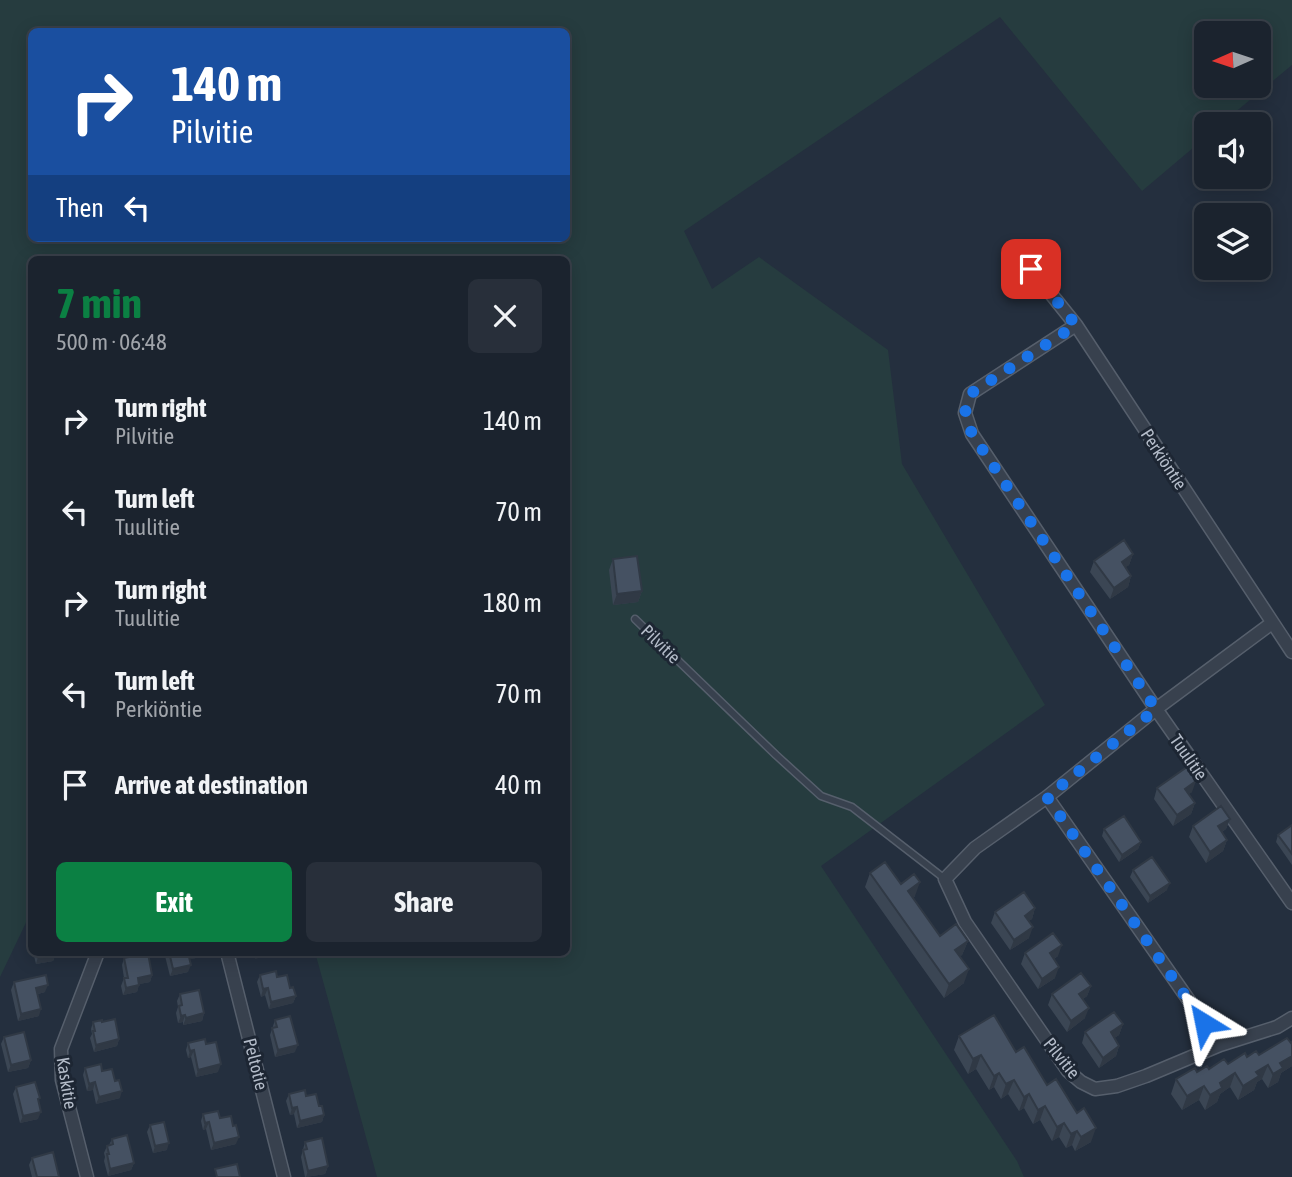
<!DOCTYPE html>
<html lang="en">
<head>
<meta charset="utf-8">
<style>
	body { margin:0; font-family:"Asap Condensed",sans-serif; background:#282f3a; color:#f1f3f6; height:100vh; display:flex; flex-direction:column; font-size:26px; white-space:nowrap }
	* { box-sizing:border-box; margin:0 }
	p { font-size:23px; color:#a0a4aa }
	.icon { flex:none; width:38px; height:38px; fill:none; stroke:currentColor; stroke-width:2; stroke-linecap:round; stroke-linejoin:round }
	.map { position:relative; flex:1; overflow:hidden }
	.side { position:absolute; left:28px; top:256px; width:542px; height:700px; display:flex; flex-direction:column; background:#1b232e; border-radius:10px; box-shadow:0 4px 18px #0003,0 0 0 2px #39404a }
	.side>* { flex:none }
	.hud { position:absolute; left:28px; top:28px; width:542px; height:214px; border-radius:10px; box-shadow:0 4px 18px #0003,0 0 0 2px #39404a; background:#1a4fa0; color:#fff; overflow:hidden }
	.needle { width:46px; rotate:267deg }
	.fabs { position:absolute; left:1194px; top:21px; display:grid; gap:14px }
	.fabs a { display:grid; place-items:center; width:77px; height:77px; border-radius:10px; background:#1b232e; box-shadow:0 4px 18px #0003,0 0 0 2px #39404a; font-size:35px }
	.pin { position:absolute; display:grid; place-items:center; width:60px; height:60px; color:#fff; margin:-30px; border-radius:14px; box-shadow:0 4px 10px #0006 }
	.me { position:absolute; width:77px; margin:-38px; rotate:325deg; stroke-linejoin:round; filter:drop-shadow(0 0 5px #0008) }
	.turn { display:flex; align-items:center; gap:24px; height:147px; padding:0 28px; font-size:32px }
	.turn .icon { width:91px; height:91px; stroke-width:2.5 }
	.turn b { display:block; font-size:49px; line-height:60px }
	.then { display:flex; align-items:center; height:66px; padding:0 28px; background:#0003; gap:14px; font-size:26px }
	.round { display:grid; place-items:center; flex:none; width:74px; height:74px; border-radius:10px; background:#282f3a }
	.summary { display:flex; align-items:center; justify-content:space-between; height:119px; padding:0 28px }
	h1 { font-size:42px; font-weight:700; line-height:52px; color:#0b8043 }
	.primary-button { display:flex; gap:14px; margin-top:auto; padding:14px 28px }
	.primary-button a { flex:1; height:80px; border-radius:10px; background:#0b8043; color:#fff; font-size:28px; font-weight:700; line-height:80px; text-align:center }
	.primary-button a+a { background:#282f3a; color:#f1f3f6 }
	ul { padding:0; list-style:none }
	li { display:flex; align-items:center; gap:21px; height:91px; padding:0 28px }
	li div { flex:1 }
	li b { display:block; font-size:26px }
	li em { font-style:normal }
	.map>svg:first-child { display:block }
</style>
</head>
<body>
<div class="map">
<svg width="1292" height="1177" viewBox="0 0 1292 1177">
	<rect width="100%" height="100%" fill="#242f3e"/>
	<!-- green -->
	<path fill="#263c3f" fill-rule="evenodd" d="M0,0H1292V65L1221,124H1206V137L1142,191L1000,17L684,231L712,289L759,257L888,350L902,464L1045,705L821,866L1017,1161L1024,1177H377L315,952H567V259H32V910L0,977ZM32,32H567V238H32ZM1206,33H1258V86H1206Z"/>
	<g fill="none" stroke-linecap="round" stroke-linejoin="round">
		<defs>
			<path id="service" d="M635,619L776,755L821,796L852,807L945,879"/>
			<path id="minor" d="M1031,269L1076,325L1292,652
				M1076,325L970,394L965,413L972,434L1156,709L1292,903
				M1272,623L1156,709L1047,797L975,848L945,879L965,922L1068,1071L1081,1082L1095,1089L1117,1086L1146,1076L1220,1045L1277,1027L1292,1018
				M1047,797L1220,1045
				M227,952L284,1177
				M87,1177L62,1080L61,1049L98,952"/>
		</defs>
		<!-- service casing -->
		<use href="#service" stroke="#565f6c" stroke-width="9"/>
		<!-- minor casing -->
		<use href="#minor" stroke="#565f6c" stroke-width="15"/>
		<!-- service -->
		<use href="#service" stroke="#38414e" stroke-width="6"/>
		<!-- minor -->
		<use href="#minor" stroke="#38414e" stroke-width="12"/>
	</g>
	<!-- wall -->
	<path fill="#3b4654" d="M1133,554L1129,565L1125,567L1131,576L1128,587L1110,599L1090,572L1094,561Z
		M613,559L642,591L638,602L613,605L609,570Z
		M1157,788L1192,792L1188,794L1195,803L1191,814L1173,826L1154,799Z
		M1230,819L1226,829L1222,832L1227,840L1223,851L1206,863L1189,837L1193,826Z
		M1292,825V865L1276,842L1278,835Z
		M1104,829L1141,842L1138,849L1119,862L1102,836Z
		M1133,870L1167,890L1148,903L1130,877Z
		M870,873L901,884L915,896L913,898L940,936L968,941L962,955L960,956L964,983L944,998L865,887Z
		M1035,908L1032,919L1028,921L1029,938L1010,950L991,923L995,912Z
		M33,952H55L56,954L53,961L36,964Z
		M164,952H198L196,958L190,959L188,972L170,976Z
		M1025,953L1058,956L1054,959L1055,978L1038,989L1021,964Z
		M124,958L152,975L150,982L139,984L137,992L123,995L121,986L124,978L122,965Z
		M260,975L277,977L290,988L296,996L293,1003L269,1009L265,995L261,997L257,982Z
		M14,982L45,992L38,994L39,1016L18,1021L11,990Z
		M1091,986L1087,996L1083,999L1085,1018L1067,1032L1048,1005L1052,994Z
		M180,994L204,1013L202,1021L183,1025V1022L178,1023L176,1013L178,1007L177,1001Z
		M275,1020L295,1052L275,1057L270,1035Z
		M93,1022H102L119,1039L117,1046L94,1052L90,1038L92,1034L91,1029Z
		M1123,1024L1119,1035L1114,1038L1119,1046L1116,1056L1099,1068L1082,1043L1085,1032Z
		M959,1036L1016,1052L1047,1085L1091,1142L1075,1151L1072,1145L1066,1148L1059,1137L1052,1141L1040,1120L1033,1124L1024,1108L1019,1111L1008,1094L1001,1099L994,1087L989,1090L976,1069L968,1074L954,1050Z
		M4,1037L31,1060L28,1068L8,1072L1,1044Z
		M1292,1042V1066L1281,1073L1278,1082L1268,1088L1262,1079L1257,1082L1254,1090L1238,1100L1230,1087L1220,1094L1217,1102L1205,1110L1199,1100L1182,1110L1171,1094L1176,1079L1197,1072L1228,1064L1247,1057L1259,1055Z
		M188,1043L218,1072L196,1077L191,1057L188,1058L186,1050Z
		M85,1068L102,1071L120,1098L96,1104L93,1090L87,1091L83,1075Z
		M16,1087L39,1103L38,1119L20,1123L13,1094Z
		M289,1094L306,1096L319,1106L324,1115L322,1122L297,1128L294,1114L290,1115L286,1101Z
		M203,1114L220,1118L233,1126L236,1144L211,1150L206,1129L203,1130L201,1121Z
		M150,1125L167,1150L153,1153L147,1132Z
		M112,1139L134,1163L131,1170L108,1176L104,1161L105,1157L104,1153L107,1146L109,1145Z
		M305,1142L328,1166L325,1174L305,1177L301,1157Z
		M32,1158L59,1177H32L29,1165Z"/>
	<!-- shaded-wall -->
	<path fill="#303945" d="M1133,554L1129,565L1118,573L1122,562Z
		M1131,576L1128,587L1110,599L1114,588Z
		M642,591L638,602L613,605L617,594Z
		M1196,781L1192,792L1181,800L1185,789Z
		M1195,803L1191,814L1173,826L1177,815Z
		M1230,819L1226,829L1214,837L1218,826Z
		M1227,840L1223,851L1206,863L1210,852Z
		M1141,842L1138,849L1119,862L1122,855Z
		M920,882L915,896L903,905L908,891Z
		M1170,883L1167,890L1148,903L1150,896Z
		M1035,908L1032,919L1021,926L1025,916Z
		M1033,927L1029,938L1010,950L1014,940Z
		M968,941L962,955L950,964L955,950Z
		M1062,945L1058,956L1046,964L1050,953Z
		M193,952H198L196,958L186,960L188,953Z
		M257,952H279L255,959Z
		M56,954L53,961L36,964L38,957Z
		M191,965L188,972L170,976L173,969Z
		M1059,967L1055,978L1038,989L1042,979Z
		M969,969L964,983L944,998L949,984Z
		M152,975L150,982L135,985L138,978Z
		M48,985L45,992L34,995L36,988Z
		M139,985L137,992L123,995L126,988Z
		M1091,986L1087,996L1075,1005L1079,994Z
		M268,988L265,995L261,997L263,989Z
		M296,996L293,1003L269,1009L271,1002Z
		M1089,1008L1085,1018L1067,1032L1071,1021Z
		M41,1009L39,1016L18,1021L21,1014Z
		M204,1013L202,1021L183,1025L186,1018Z
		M185,1015L183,1022L178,1023L181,1016Z
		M1123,1024L1119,1035L1107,1043L1111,1032Z
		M119,1039L117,1046L94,1052L96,1045Z
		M298,1045L295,1052L275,1057L278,1050Z
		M1119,1046L1116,1056L1099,1068L1103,1058Z
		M194,1050L191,1057L188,1058L190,1051Z
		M981,1055L976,1069L968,1074L973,1059Z
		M1292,1056V1066L1281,1073L1278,1082L1268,1088L1273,1074L1280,1063Z
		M31,1060L28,1068L8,1072L11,1065Z
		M221,1064L218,1072L196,1077L198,1070Z
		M1268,1065L1262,1079L1257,1082L1254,1090L1238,1100L1243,1086L1256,1072Z
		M999,1073L994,1087L989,1090L994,1076Z
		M1235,1073L1230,1087L1220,1094L1217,1102L1205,1110L1210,1095L1220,1083Z
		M1014,1080L1008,1094L1001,1099L1006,1084Z
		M95,1082L93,1090L87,1091L89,1084Z
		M1204,1086L1199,1100L1182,1110L1187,1096Z
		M122,1091L120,1098L96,1104L99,1097Z
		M1029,1094L1024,1108L1019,1111L1024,1097Z
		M1045,1106L1040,1120L1033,1124L1038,1110Z
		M297,1107L294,1114L290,1115L292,1108Z
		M41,1112L38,1119L20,1123L23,1116Z
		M324,1115L322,1122L297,1128L300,1121Z
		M209,1122L206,1129L203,1130L205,1123Z
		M1064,1123L1059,1137L1052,1141L1057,1127Z
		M1096,1128L1091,1142L1075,1151L1081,1137Z
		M1077,1131L1072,1145L1066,1148L1071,1134Z
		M239,1137L236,1144L211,1150L214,1143Z
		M169,1143L167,1150L153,1153L155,1146Z
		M134,1163L131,1170L108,1176L110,1169Z
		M328,1166L325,1174L306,1177L308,1171Z"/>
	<!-- building -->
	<path fill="#455162" stroke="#303945" stroke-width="2" d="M1124,540L1133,554L1122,562L1131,576L1114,588L1094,561Z
		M637,556L642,591L617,594L613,559Z
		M1187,767L1196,781L1185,789L1195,803L1177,815L1157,788Z
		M1221,806L1230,819L1218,826L1227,840L1210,852L1193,826Z
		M1124,816L1141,842L1122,855L1104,829Z
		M1292,825V854L1278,835Z
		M1152,857L1170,883L1150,896L1133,870Z
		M885,862L901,884L914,874L920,882L908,891L940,936L956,924L968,941L955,950L969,969L949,984L870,873Z
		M1024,892L1035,908L1025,916L1033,927L1014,940L995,912Z
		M1053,933L1062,945L1050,953L1059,967L1042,979L1025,953Z
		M37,952H55L56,954L38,957Z
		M169,952H193L188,953L191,965L173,969Z
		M148,953L152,975L138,978L139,985L126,988L124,978H128L124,958Z
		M276,971L277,977L287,975L290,988L293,987L296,996L271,1002L268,988L263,989L260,975Z
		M1081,973L1091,986L1079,994L1089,1008L1071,1021L1052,994Z
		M46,975L48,985L36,988L41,1009L21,1014L14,982Z
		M199,990L204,1013L186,1018L185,1015L181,1016L179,1006L182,1005L180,994Z
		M1114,1012L1123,1024L1111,1032L1119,1046L1103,1058L1085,1032Z
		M994,1015L1016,1052L1024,1047L1047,1085L1056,1079L1077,1113L1084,1108L1096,1128L1081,1137L1077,1131L1071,1134L1064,1123L1057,1127L1045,1106L1038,1110L1029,1094L1024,1097L1014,1080L1006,1084L999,1073L994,1076L981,1055L973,1059L959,1036Z
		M290,1016L298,1045L278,1050L272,1028L277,1027L275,1020Z
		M115,1019L119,1039L96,1045L93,1031H95L93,1022L102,1020V1022Z
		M24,1032L31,1060L11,1065L4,1037Z
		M1287,1038L1291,1043L1292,1042V1056L1280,1063L1283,1068L1273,1074L1268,1065L1256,1072L1259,1076L1243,1086L1235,1073L1220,1083L1222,1088L1210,1095L1204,1086L1187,1096L1176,1079L1195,1068L1197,1072L1207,1066L1209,1069L1224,1059L1228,1064L1245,1053L1247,1057L1256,1051L1259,1055Z
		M205,1039L206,1044L216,1042L221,1064L198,1070L194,1050L190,1051L188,1043Z
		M101,1064L102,1071L112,1069L115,1081L119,1080L122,1091L99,1097L95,1082L89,1084L85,1068Z
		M35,1082L40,1098L38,1099L41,1112L23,1116L16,1087Z
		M305,1090L306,1096L316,1094L319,1106H322L324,1115L300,1121L297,1107L292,1108L289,1094Z
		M218,1111L220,1118L231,1116L233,1126L236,1125L239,1137L214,1143L209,1122L205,1123L203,1114Z
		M164,1122L169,1143L155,1146L150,1125Z
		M127,1135L134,1163L110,1169L107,1154H109L107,1146L113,1144L112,1139Z
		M322,1138L328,1166L308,1171L303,1150L307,1149L305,1142Z
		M53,1152L59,1177H37L32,1158Z
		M237,1164L240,1177H217L215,1169Z"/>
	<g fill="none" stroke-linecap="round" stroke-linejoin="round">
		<!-- route -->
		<path stroke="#1a73e8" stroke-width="12" stroke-dasharray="0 21.6" d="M1031,269L1076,325L970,394L965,413L972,434L1156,709L1047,797L1204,1023"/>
	</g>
	<g text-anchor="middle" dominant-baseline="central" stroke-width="6" stroke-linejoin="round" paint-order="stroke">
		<!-- street labels -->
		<g font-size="18" fill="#b4bcc9" stroke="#1d2633">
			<text transform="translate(1164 459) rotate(57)">Perkiöntie</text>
			<text transform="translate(661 644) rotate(44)">Pilvitie</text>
			<text transform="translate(1189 757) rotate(55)">Tuulitie</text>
			<text transform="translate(1062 1058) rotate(51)">Pilvitie</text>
			<text transform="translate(256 1064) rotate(76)">Peltotie</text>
			<text transform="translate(67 1083) rotate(81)">Kaskitie</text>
		</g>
	</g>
</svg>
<div class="fabs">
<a><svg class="needle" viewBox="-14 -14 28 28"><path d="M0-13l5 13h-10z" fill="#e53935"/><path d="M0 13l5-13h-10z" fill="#a0a4aa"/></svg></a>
<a><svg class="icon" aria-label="sound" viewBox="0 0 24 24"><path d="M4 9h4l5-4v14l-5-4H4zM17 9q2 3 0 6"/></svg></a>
<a><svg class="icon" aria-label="layers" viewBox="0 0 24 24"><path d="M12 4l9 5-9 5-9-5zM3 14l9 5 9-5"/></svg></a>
</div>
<div class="pin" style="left:1031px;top:269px;background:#d93025"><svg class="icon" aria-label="arrive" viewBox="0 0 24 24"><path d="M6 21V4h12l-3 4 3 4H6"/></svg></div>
<svg class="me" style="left:1204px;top:1023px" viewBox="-20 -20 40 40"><path d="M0-17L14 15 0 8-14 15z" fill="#1a73e8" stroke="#fff" stroke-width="4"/></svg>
<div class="hud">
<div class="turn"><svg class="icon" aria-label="right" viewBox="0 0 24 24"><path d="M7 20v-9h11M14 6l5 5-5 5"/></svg><div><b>140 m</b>Pilvitie</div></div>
<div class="then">Then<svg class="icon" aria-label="left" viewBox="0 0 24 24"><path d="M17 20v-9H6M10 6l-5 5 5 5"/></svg></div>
</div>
<section class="side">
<div class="summary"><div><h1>7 min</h1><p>500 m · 06:48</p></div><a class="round"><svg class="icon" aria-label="close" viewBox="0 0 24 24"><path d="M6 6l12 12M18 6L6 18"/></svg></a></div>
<ul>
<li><svg class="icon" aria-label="right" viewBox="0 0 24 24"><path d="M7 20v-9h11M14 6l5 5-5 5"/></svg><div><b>Turn right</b><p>Pilvitie</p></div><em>140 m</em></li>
<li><svg class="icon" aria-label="left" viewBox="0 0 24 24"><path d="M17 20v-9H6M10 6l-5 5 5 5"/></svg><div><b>Turn left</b><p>Tuulitie</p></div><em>70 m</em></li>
<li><svg class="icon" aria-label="right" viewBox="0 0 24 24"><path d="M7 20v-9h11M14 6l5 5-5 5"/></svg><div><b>Turn right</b><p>Tuulitie</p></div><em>180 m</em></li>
<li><svg class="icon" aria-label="left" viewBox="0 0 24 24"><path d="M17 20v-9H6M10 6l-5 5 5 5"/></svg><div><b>Turn left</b><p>Perkiöntie</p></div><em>70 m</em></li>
<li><svg class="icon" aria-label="arrive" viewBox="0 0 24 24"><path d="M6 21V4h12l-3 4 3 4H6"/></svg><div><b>Arrive at destination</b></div><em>40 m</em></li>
</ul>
<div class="primary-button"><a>Exit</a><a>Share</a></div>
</section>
</div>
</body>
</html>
